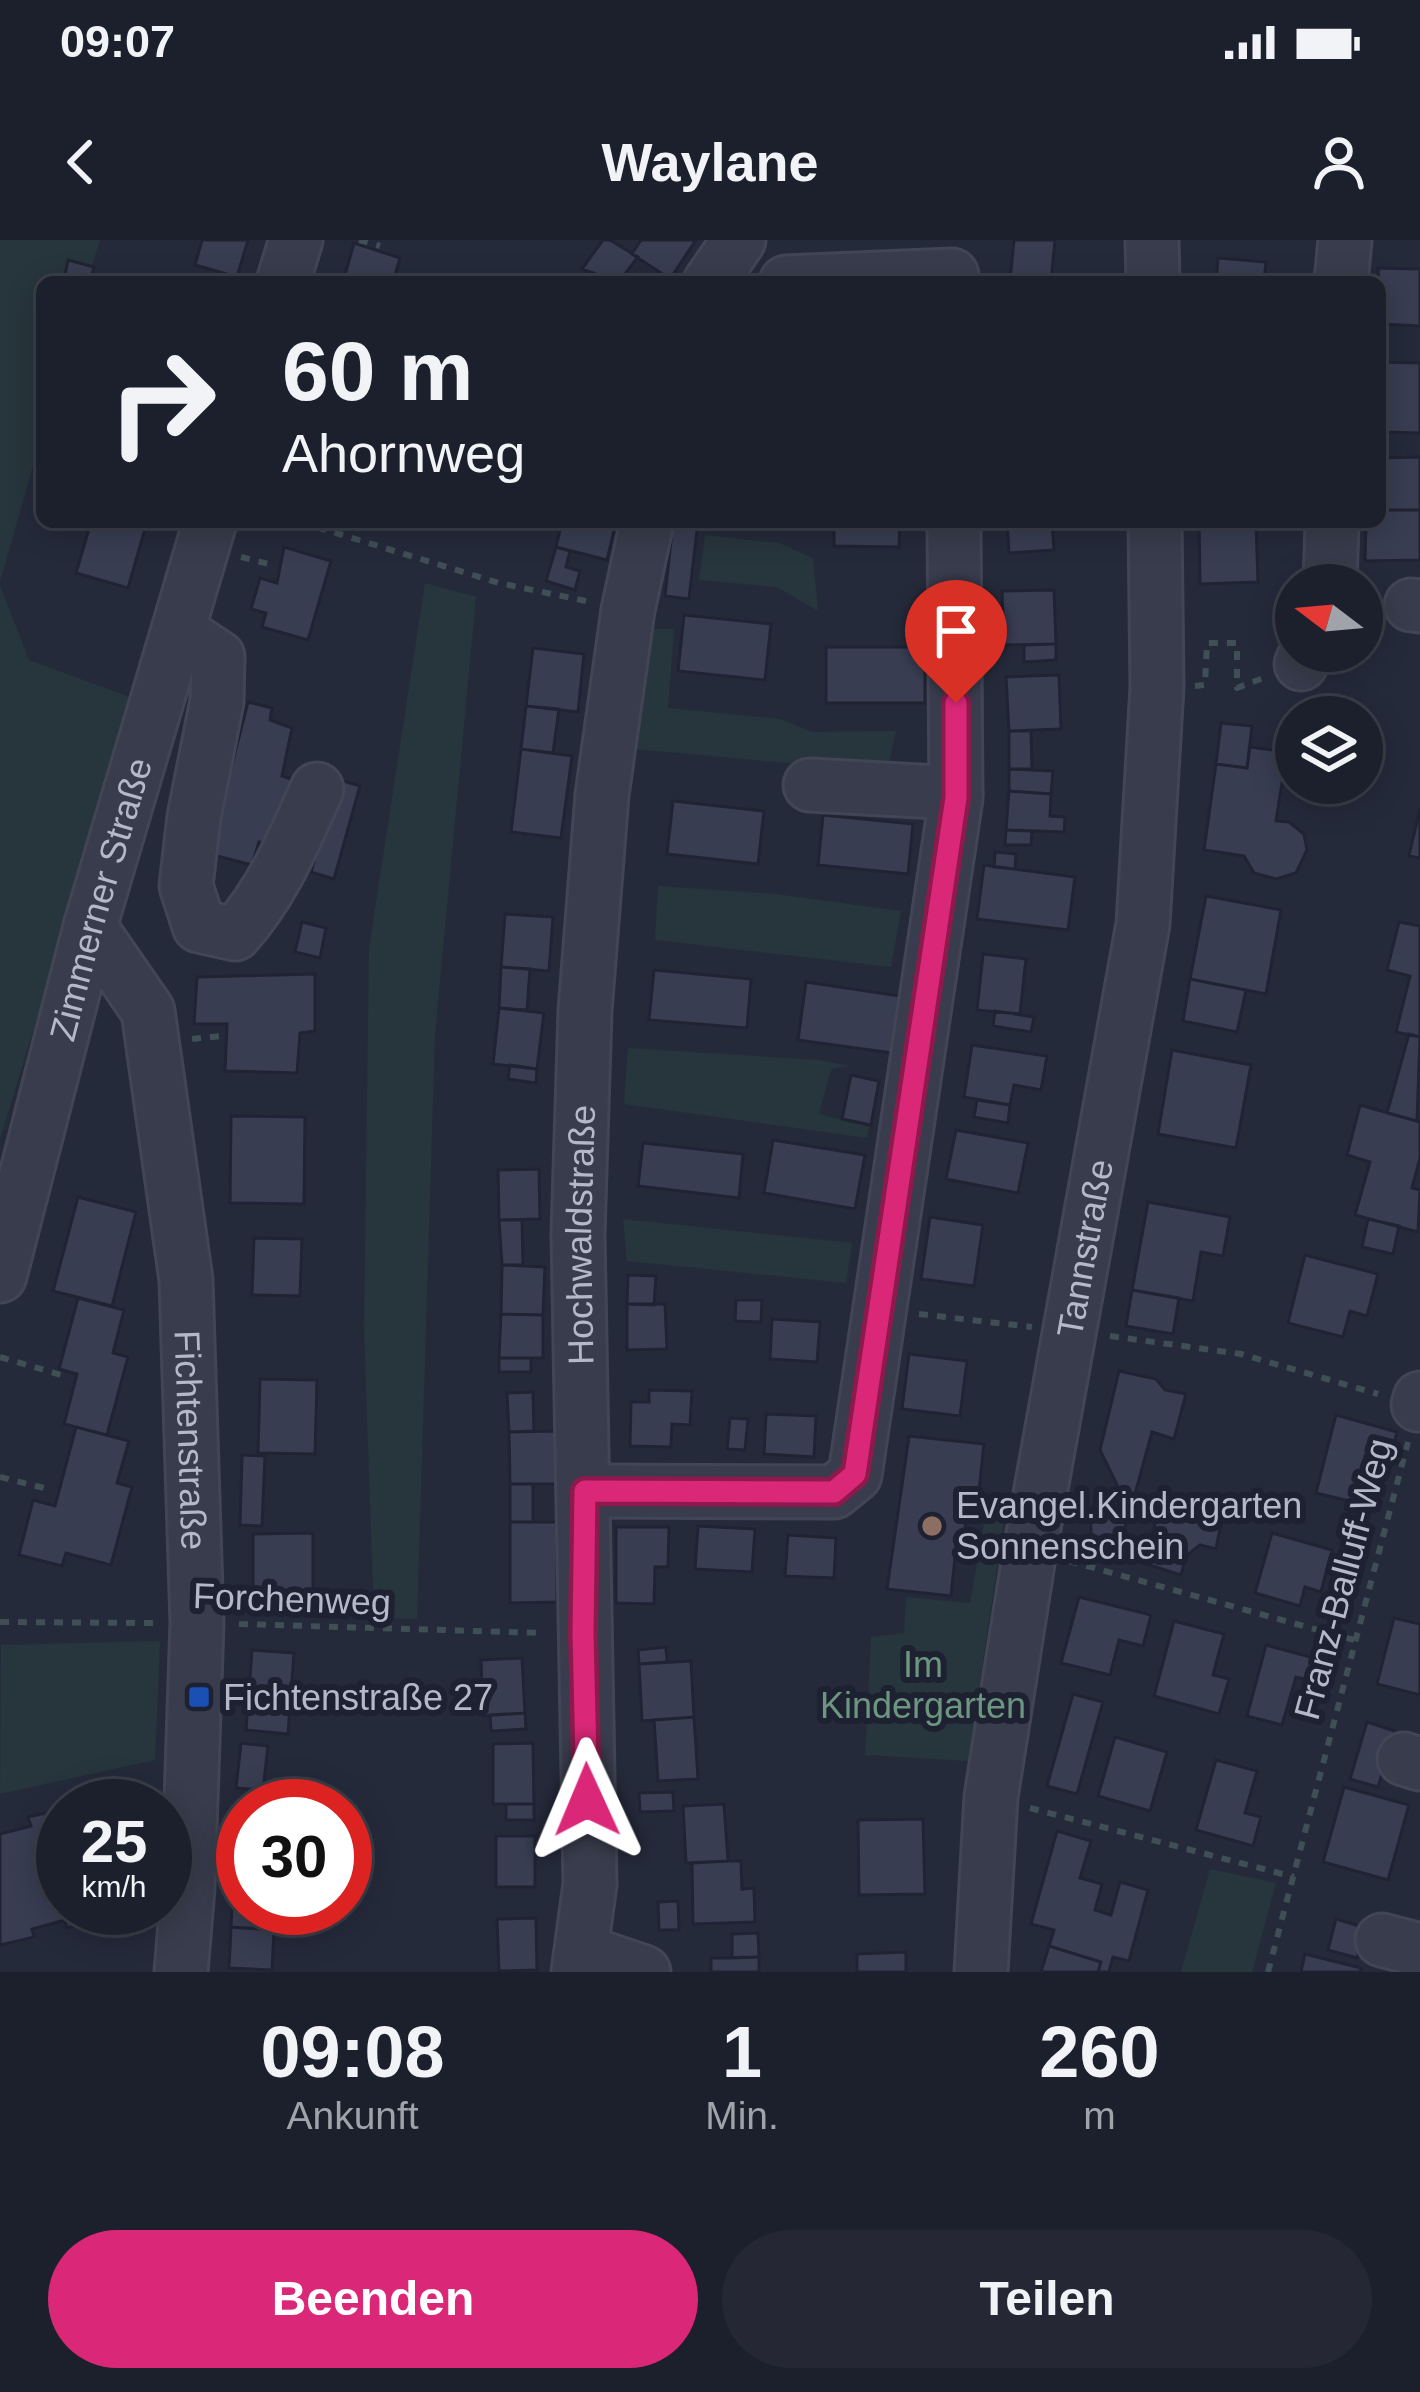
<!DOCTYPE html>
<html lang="de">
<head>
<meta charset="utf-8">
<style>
	body { margin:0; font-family:Helvetica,sans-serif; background:#252834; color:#f1f3f6; height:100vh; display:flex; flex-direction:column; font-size:45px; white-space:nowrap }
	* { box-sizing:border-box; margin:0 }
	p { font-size:39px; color:#a0a3a9 }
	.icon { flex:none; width:66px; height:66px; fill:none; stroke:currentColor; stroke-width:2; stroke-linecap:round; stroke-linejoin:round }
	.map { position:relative; height:1732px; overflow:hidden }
	.panel { display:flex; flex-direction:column; background:#1c202c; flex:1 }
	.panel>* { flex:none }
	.top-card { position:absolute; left:36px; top:36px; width:1350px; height:252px; border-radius:18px; box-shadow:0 6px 30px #0003,0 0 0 3px #3a3e48; background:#1c202c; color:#f1f3f6; overflow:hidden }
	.needle { width:78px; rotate:286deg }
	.tools { position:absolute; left:1275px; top:324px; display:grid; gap:24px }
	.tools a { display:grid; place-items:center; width:108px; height:108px; border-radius:50%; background:#1c202c; box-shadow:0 6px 30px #0003,0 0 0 3px #3a3e48; font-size:60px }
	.speed { position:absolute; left:36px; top:1539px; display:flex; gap:24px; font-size:60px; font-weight:700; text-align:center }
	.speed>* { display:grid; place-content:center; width:156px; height:156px; border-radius:50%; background:#1c202c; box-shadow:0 6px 30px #0003,0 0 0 3px #3a3e48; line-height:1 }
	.speed small { font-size:30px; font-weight:400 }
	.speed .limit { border:18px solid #d22; background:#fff; color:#111 }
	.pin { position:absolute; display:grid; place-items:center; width:102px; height:102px; color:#fff; margin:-123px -51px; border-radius:50% 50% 50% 0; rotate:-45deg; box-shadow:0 0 12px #0007 }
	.pin .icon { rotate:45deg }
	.me { position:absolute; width:132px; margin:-66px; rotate:359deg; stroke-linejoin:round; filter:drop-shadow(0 0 9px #0008) }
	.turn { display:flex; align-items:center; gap:42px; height:252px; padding:0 48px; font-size:54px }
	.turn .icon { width:156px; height:156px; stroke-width:2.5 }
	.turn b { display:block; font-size:84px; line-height:102px }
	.eta { display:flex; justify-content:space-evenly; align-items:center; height:204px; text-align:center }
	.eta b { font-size:72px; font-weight:800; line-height:84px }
	.button { display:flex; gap:24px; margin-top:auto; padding:24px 48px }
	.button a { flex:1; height:138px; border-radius:72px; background:#db2777; color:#fff; font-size:48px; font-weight:800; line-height:138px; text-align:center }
	.button a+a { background:#252834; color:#f1f3f6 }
	.status { display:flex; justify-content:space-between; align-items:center; height:84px; padding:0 60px; background:#1c202c; direction:ltr }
	.status svg { height:33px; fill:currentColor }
	header { display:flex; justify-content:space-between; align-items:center; height:156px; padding:0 48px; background:#1c202c; font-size:54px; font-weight:800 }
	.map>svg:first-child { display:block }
</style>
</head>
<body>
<div class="status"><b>09:07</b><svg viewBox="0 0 49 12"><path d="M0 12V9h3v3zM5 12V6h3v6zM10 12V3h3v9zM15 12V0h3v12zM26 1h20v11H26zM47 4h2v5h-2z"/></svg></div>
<header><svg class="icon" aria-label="back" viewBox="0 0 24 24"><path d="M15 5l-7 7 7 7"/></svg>Waylane<svg class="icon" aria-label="person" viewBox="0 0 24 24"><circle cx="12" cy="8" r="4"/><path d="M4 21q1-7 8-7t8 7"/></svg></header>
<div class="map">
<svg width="1420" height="1732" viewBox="0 0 1420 1732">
	<rect width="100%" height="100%" fill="#252a3b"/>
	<!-- green -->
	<path fill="#27353c" d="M0,0H100L87,42H42V194L0,342Z
		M705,295L779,303L813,318L818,371L777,347L699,340Z
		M425,343L476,357L435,794L417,1379L374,1378L364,1088L369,708Z
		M0,345L29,420L135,459L0,899Z
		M644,389H674L668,468L780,479L812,492L896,491L887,532L623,508Z
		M658,646L775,654L901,671L891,727L655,700Z
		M628,808L818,820L850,826L831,829L819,874L869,887L867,898L624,864Z
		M623,979L852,1003L846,1043L627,1021Z
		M987,1266L1006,1268L968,1521L865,1515L871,1397L904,1393L906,1357L970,1363Z
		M160,1401L155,1520L0,1554L1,1405Z
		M1210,1629L1276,1643L1252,1732H1181Z"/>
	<!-- building -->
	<path fill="#383d52" stroke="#202333" stroke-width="3" d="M202,0H248L237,37L195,25Z
		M603,0H610L638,17L621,39L627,42H600L601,36L582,29Z
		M641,0H696L670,39L632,14Z
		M1014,0H1055L1051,42L1010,40Z
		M354,3L400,18L393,42H343Z
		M1218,18L1266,22L1264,42H1216Z
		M68,20L94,27L90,42L65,35Z
		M1378,28L1420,29V86L1380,84Z
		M1380,122L1420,123V193L1380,192Z
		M1420,217V270H1380V218Z
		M1380,270H1420V320L1365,321L1366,282H1380Z
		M91,282H147L128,348L76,333Z
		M562,282H616L607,320L556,307Z
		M673,282H698L689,359L665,356Z
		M834,282H900L899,307L834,306Z
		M1007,282H1052L1054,310L1009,313Z
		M1199,282H1256L1258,342L1200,344Z
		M284,307L331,321L308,400L262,387L266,373L251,369L260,338L277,343Z
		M556,307L570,311L566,327L580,331L575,350L546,341Z
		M1054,350L1056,404L1004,405L1002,351Z
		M684,375L771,384L765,440L678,431Z
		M1056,404V420L1024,422V405Z
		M826,407H925V463H826Z
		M533,408L584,414L578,472L526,466Z
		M1059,435L1061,489L1009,491L1006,437Z
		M248,462L272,468L270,480L292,488L282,536L300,542L283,607L259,602L252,625L209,614Z
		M526,466L559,469L553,513L521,509Z
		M1221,483L1252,486L1247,528L1216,524Z
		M1009,491H1031L1032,529H1009Z
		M1250,507L1287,512L1276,581L1289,582L1304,594L1307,610L1296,633L1276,639L1254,633L1244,616L1204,610L1216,524L1247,528Z
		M521,509L572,516L561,598L511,592Z
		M1009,529L1053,531L1051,554L1009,551Z
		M337,539L360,546L334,639L311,632Z
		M1009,551L1051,554L1050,576L1065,577L1064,592L1006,590Z
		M673,561L764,571L758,624L667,614Z
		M1420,568V618L1409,616Z
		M823,575L913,584L908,634L818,625Z
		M1006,590L1032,591L1031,605H1005Z
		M995,612L1016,614L1015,629L994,627Z
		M984,625L1075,637L1068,690L977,679Z
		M1206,656L1281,670L1266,754L1190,739Z
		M505,674L553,677L549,731L501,727Z
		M302,682L326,688L320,718L295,712Z
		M1399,682L1420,686V797L1396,792L1410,736L1387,730Z
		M983,714L1026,719L1020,774L977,770Z
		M501,727L530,729L527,770L499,768Z
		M654,730L751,739L747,788L649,780Z
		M315,734V791L300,793L297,833L225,831L227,784H194L197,737Z
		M1190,739L1246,750L1237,792L1183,781Z
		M806,742L900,756L892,813L798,800Z
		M499,768L544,773L537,829L493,824Z
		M995,771L1034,777L1031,792L993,786Z
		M1409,794L1420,797L1417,881L1387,873Z
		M972,805L1047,816L1041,850L1014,845L1010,865L964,857Z
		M1172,810L1251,825L1236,908L1158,894Z
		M510,825L537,829L536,843L508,839Z
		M851,835L879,841L871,885L842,879Z
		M977,860L1010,865L1008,883L974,877Z
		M1360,865L1420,882V918L1412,948L1420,950L1418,992L1355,975L1370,922L1347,915Z
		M231,876L305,877L304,964L230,963Z
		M956,890L1028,903L1018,953L946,939Z
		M773,900L865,915L855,969L764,953Z
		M643,903L743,914L739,958L638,946Z
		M539,929L540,979L499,980L498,930Z
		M78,957L136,972L112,1066L53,1051Z
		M1148,962L1230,977L1223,1016L1201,1012L1193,1061L1132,1050Z
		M930,977L983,985L974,1046L921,1039Z
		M1368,979L1399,986L1393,1014L1362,1007Z
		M499,980H522L523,1025H502Z
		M254,998L302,999L300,1056L252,1055Z
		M1305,1015L1378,1034L1367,1076L1350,1071L1343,1097L1288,1083Z
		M502,1025L545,1027L543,1075L501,1074Z
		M628,1035L656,1036L654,1065L627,1064Z
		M1132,1050L1179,1058L1173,1094L1126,1086Z
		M78,1058L124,1070L113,1113L128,1117L107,1195L64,1184L77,1134L59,1129Z
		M736,1060H762L761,1082L735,1081Z
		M627,1064H665L667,1109L627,1110Z
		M501,1074L543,1075V1118H499Z
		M772,1079L820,1082L817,1122L770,1119Z
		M909,1114L967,1121L960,1176L902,1169Z
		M499,1118H531V1132H499Z
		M1119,1131L1156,1139L1165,1150L1186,1154L1174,1199L1152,1192L1135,1254L1119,1249L1100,1210Z
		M260,1139L317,1140L315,1214L258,1213Z
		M649,1150L692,1151L690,1185L672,1184L671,1207L630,1206L631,1162H649Z
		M533,1152L534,1191L509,1192L507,1153Z
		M766,1174L816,1176L814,1217L764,1214Z
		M1336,1175L1397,1192L1389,1223L1365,1216L1353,1262L1316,1253Z
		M730,1178L748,1179L745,1210L727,1209Z
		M76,1187L129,1201L117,1243L132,1247L111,1325L66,1313L62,1326L19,1315L33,1260L55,1266Z
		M557,1191V1244H510L509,1192Z
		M909,1196L984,1204L979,1251L969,1250L963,1309L956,1308L951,1356L887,1349Z
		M242,1215L265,1216L262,1286L240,1285Z
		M510,1244H533V1282H510Z
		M1122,1253L1133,1257L1118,1314L1092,1315L1090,1268Z
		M1161,1265L1221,1283L1216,1309L1200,1305L1186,1316L1181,1335L1143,1323Z
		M510,1282H557V1362L510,1363Z
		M698,1286L755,1289L752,1332L695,1329Z
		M616,1287H669L668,1327H655L654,1364L616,1363Z
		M313,1293V1369L253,1370V1294Z
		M1272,1293L1332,1310L1321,1352L1305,1347L1300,1366L1255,1353Z
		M788,1295L836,1298L834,1338L785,1336Z
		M1079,1357L1151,1375L1143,1406L1119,1400L1110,1435L1061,1423Z
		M1394,1378L1420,1384V1455L1377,1444Z
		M1174,1381L1224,1394L1213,1435L1229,1439L1219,1474L1154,1456Z
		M1266,1405L1325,1421L1319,1443L1296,1437L1282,1485L1247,1476Z
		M666,1407L667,1422L639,1424L638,1410Z
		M252,1410L294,1413L291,1453L249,1450Z
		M522,1418L525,1473L483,1476L481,1420Z
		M691,1421L694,1477L642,1481L639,1424Z
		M249,1450L291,1453L288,1494L246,1490Z
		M1073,1454L1103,1462L1077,1554L1047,1546Z
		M525,1473L526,1489L491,1491L490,1475Z
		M694,1477L698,1539L658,1541L654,1480Z
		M1367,1482L1395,1491L1378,1547L1350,1539Z
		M1115,1497L1167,1512L1150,1571L1098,1556Z
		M241,1503L268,1506L263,1550L236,1548Z
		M533,1503L534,1564H493V1504Z
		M1216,1520L1257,1531L1245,1573L1261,1577L1253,1606L1196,1590Z
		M1344,1547L1409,1565L1388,1640L1323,1622Z
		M673,1552L674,1571L640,1572L639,1553Z
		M254,1559L303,1562L302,1566H254Z
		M506,1564H534V1580H506Z
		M724,1564L728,1621L686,1623L683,1566Z
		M63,1569V1668H100L103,1679L67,1688L65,1680L32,1689L34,1697L0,1705V1594L31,1586L28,1577Z
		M923,1579L925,1654L859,1655L858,1580Z
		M1057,1591L1091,1601L1080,1638L1102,1644L1095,1670L1111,1675L1120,1642L1148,1650L1129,1721L1113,1717L1109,1732H1098L1101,1722L1049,1706L1054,1690L1031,1684Z
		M496,1596H535V1647H496Z
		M728,1621H741L742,1649L754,1648L755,1682L693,1684L692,1623Z
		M233,1642H243V1668H260L259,1689L231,1687Z
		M678,1661L679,1690H659L658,1662Z
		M536,1678L537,1730L499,1731L497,1679Z
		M1336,1679L1366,1688L1357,1718L1328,1710Z
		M231,1687L274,1690L272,1730L229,1728Z
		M758,1693L759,1717L732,1718V1694Z
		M1049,1706L1101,1722L1098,1732H1041Z
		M906,1712V1732H857V1714Z
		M1305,1714L1361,1728L1360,1732H1301Z
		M759,1717V1732H711V1718Z"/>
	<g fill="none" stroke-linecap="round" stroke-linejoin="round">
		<defs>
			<g id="minor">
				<path d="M1152,0L1153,42"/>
				<path d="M283,42L296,0"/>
				<path d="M710,42L739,0"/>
				<path d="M786,42L952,35"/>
				<path d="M1341,42L1345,0"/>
				<path d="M1330,345L1332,282"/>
				<path d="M1411,365L1420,366"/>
				<path d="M179,391L218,417L217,461L194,577L186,646L199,686L235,694C273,652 294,600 317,549"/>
				<path d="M1301,424L1307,411"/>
				<path d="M810,545L956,553"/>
				<path id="s1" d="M90,687L148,771L186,1040L197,1383L188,1648L181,1732"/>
				<path id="s2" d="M0,1036L90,687L210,282"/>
				<path d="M1418,1165L1420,1158"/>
				<path d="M585,1251L834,1252L855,1235L956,558L954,282"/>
				<path d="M1404,1519L1420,1524"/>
				<path d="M1382,1700L1420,1710"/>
				<path d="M582,1711L644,1732"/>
				<path id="s3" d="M578,1732L590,1644L578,994L585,771L602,555L628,370L647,282"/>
				<path id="s4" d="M981,1732L991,1557L1030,1310L1143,684L1157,447L1155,282"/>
			</g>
		</defs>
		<!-- minor casing -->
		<use href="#minor" stroke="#424555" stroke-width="57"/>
		<!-- path -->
		<path stroke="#404e55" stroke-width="6" stroke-dasharray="9 9" stroke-linecap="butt" d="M359,0L380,6
			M300,282L499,343L586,361
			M241,317L273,325
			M1195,446L1205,445L1207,403H1237V448L1263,438
			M192,799L221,796
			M919,1074L1032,1087
			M1110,1096L1241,1114L1378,1154
			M0,1117L68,1137
			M0,1237L48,1249
			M1069,1321L1354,1400
			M0,1382L154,1383
			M239,1384L544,1393
			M1030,1568L1294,1637
			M1268,1732L1408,1202"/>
		<!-- minor -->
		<use href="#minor" stroke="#393c4c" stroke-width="51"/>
	</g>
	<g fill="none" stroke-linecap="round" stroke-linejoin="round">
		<defs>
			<path id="route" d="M587,1560L583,1394L585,1251L834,1252L855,1234L956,558V463"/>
		</defs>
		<!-- route casing -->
		<use href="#route" stroke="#8e194d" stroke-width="30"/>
		<!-- route -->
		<use href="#route" stroke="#db2777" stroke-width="21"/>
	</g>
	<!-- markers -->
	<circle fill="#8d6e63" stroke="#1e2131" stroke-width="4.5" cx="932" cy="1286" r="12"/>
	<rect fill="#1a4fb4" stroke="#1e2131" stroke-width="4.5" x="187" y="1445" width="24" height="24" rx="6"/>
	<g text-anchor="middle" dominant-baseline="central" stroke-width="12" stroke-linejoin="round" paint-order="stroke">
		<!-- street labels -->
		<g font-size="36" fill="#b5b8c7" stroke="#1e2131">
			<text stroke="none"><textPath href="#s2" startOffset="390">Zimmerner Straße</textPath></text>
			<text stroke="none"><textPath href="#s3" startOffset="738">Hochwaldstraße</textPath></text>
			<text stroke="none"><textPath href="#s4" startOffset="732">Tannstraße</textPath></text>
			<text stroke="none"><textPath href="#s1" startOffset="534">Fichtenstraße</textPath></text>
			<text transform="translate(1343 1339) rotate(-75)">Franz-Balluff-Weg</text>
			<text transform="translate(292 1359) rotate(2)">Forchenweg</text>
		</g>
		<!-- poi labels -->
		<g font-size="36" fill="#b5b8c7" stroke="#1e2131" text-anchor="start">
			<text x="956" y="1265">Evangel.Kindergarten<tspan x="956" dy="41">Sonnenschein</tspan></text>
			<text x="223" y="1457">Fichtenstraße 27</text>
		</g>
		<!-- park labels -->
		<g font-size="36" fill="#6d9680" stroke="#1e2131">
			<text x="923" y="1424">Im<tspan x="923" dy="41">Kindergarten</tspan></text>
		</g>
	</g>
</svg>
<div class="tools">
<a><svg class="needle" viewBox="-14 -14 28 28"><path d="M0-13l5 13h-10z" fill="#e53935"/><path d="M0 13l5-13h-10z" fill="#a0a3a9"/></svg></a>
<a><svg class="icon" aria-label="layers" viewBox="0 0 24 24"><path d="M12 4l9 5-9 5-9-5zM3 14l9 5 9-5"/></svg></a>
</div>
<div class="speed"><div>25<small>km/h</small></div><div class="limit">30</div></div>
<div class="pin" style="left:956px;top:463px;background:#d93025"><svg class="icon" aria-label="arrive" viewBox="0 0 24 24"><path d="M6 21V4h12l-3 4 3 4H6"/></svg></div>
<svg class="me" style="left:587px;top:1560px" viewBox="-20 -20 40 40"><path d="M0-17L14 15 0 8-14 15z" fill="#db2777" stroke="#fff" stroke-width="4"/></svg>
<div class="top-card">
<div class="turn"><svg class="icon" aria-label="right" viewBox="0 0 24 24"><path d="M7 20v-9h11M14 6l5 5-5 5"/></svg><div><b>60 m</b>Ahornweg</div></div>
</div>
</div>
<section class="panel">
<div class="eta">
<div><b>09:08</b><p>Ankunft</p></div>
<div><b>1</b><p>Min.</p></div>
<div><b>260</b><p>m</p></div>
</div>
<div class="button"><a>Beenden</a><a>Teilen</a></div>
</section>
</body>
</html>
